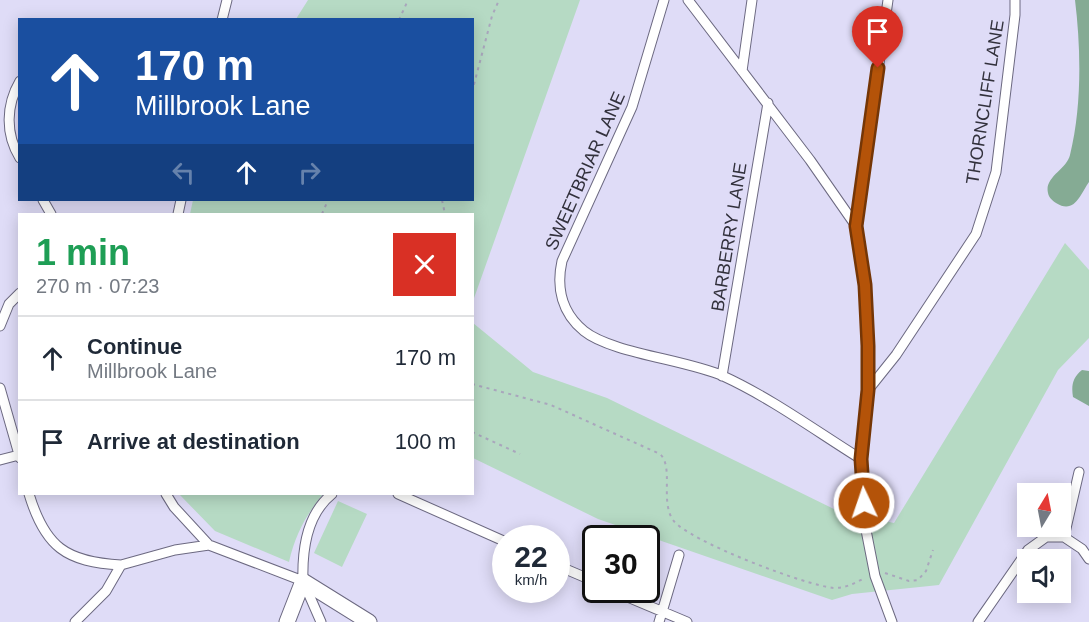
<!DOCTYPE html>
<html lang="en">
<head>
<meta charset="utf-8">
<style>
	body { margin:0; font-family:Arial,sans-serif; background:#f2f2f3; color:#1f2937; height:100vh; display:flex; flex-direction:column; font-size:22px; white-space:nowrap }
	* { box-sizing:border-box; margin:0 }
	p { font-size:20px; color:#747a83 }
	.icon { flex:none; width:33px; height:33px; fill:none; stroke:currentColor; stroke-width:2; stroke-linecap:round; stroke-linejoin:round }
	.map { position:relative; flex:1; overflow:hidden }
	.drawer { position:absolute; left:18px; top:213px; width:456px; height:282px; display:flex; flex-direction:column; background:#fff; border-radius:0px; box-shadow:0 3px 15px #0003 }
	.drawer>* { flex:none }
	.top-card { position:absolute; left:18px; top:18px; width:456px; height:183px; border-radius:0px; box-shadow:0 3px 15px #0003; background:#1a4fa0; color:#fff; overflow:hidden }
	.needle { width:39px; rotate:10deg }
	.fabs { position:absolute; left:1017px; top:483px; display:grid; gap:12px }
	.fabs a { display:grid; place-items:center; width:54px; height:54px; border-radius:0px; background:#fff; box-shadow:0 3px 15px #0003; font-size:30px }
	.speed { position:absolute; left:492px; top:525px; display:flex; gap:12px; font-size:30px; font-weight:700; text-align:center }
	.speed>* { display:grid; place-content:center; width:78px; height:78px; border-radius:50%; background:#fff; box-shadow:0 3px 15px #0003; line-height:1 }
	.speed small { font-size:15px; font-weight:400 }
	.speed .limit { border:3px solid #111; border-radius:9px; background:#fff; color:#111 }
	.pin { position:absolute; display:grid; place-items:center; width:51px; height:51px; color:#fff; margin:-62px -26px; border-radius:50% 50% 50% 0; rotate:-45deg; box-shadow:0 0 6px #0007 }
	.pin .icon { rotate:45deg }
	.me { position:absolute; width:66px; margin:-33px; rotate:357deg; stroke-linejoin:round; filter:drop-shadow(0 0 4px #0008) }
	.turn { display:flex; align-items:center; gap:21px; height:126px; padding:0 18px; font-size:27px }
	.turn .icon { width:78px; height:78px; stroke-width:2.5 }
	.turn b { display:block; font-size:42px; line-height:51px }
	.lanes { display:flex; align-items:center; height:57px; padding:0 18px; background:#0003; justify-content:center; gap:30px; direction:ltr }
	.lanes .off { opacity:.35 }
	.round { display:grid; place-items:center; flex:none; width:63px; height:63px; border-radius:0px; background:#f2f2f3 }
	.headline { display:flex; align-items:center; justify-content:space-between; height:102px; padding:0 18px }
	h1 { font-size:36px; font-weight:700; line-height:45px; color:#1e9e55 }
	ul { padding:0; list-style:none }
	li { display:flex; align-items:center; gap:18px; height:84px; padding:0 18px; border-top:2px solid #e0e1e3 }
	li div { flex:1 }
	li b { display:block; font-size:22px }
	li em { font-style:normal }
	.map>svg:first-child { display:block }
</style>
</head>
<body>
<div class="map">
<svg width="1089" height="622" viewBox="0 0 1089 622">
	<rect width="100%" height="100%" fill="#dfdcf7"/>
	<!-- green -->
	<path fill="#b6dac4" d="M308,0H580L473,301L472,214H190L193,200H472V20L296,19Z
		M1065,243L1089,270V338L1058,370L939,585L852,594L832,600L598,519L473,458V323L533,372L607,398L838,511L894,523Z
		M179,494H323C306,515 295,535 289,562L215,531Z
		M338,501L367,514L342,567L314,553Z"/>
	<!-- forest -->
	<path fill="#85ab94" d="M1075,0H1089V182C1081,193 1075,215 1056,203C1052,200 1049,198 1048,193C1044,177 1067,169 1070,155C1082,107 1081,49 1075,0Z
		M1082,370L1089,371V406L1073,397C1071,385 1073,377 1082,370Z"/>
	<g fill="none" stroke-linecap="round" stroke-linejoin="round">
		<defs>
			<path id="street" d="M664,0L632,107L562,261C556,288 562,313 584,331C611,353 687,360 723,376C771,398 816,431 861,459
				M688,0L810,160L856,226L865,285L868,346V390L861,459L865,525L875,576L892,622
				M222,20L227,0
				M742,71L752,0
				M20,81C6,105 5,134 20,158
				M43,200L51,214
				M178,214L181,200
				M856,226L888,0
				M0,326L9,304L20,293
				M722,376L768,103
				M0,388L20,458
				M868,390L896,355L976,234L996,172L1015,15V0
				M0,460L19,455
				M29,494C45,547 66,562 121,565
				M166,494L174,507L209,545L303,581L321,622
				M398,494L506,542
				M1064,537L1082,549L1089,559
				M556,565L596,582
				M303,581C302,550 307,514 332,494
				M611,590L687,622
				M75,622L106,591L121,565L175,550L209,545
				M659,622L679,555
				M978,622L1028,550L1046,537H1064L1079,472"/>
			<path id="primary" d="M287,622L303,581L369,622"/>
		</defs>
		<!-- street casing -->
		<use href="#street" stroke="#6c6981" stroke-width="11"/>
		<!-- primary casing -->
		<use href="#primary" stroke="#6c6981" stroke-width="17"/>
		<!-- path -->
		<path stroke="#a9a6bc" stroke-width="2" stroke-dasharray="3 4.5" stroke-linecap="butt" d="M399,20L408,0
			M472,92L492,16L499,0
			M442,200L445,214
			M322,214L328,200
			M472,384L551,405L660,454C674,467 660,501 673,520C688,541 807,586 834,588C847,588 854,583 865,578
			M472,432L520,454
			M885,573L909,581L918,580L926,571L933,550"/>
		<!-- street -->
		<use href="#street" stroke="#fff" stroke-width="9"/>
		<!-- primary -->
		<use href="#primary" stroke="#fff" stroke-width="15"/>
	</g>
	<g fill="none" stroke-linecap="round" stroke-linejoin="round">
		<defs>
			<path id="route" d="M864,503L861,459L868,390V346L865,285L856,226L878,68"/>
		</defs>
		<!-- route casing -->
		<use href="#route" stroke="#753606" stroke-width="15"/>
		<!-- route -->
		<use href="#route" stroke="#b45309" stroke-width="10"/>
	</g>
	<g text-anchor="middle" dominant-baseline="central" stroke-width="4.5" stroke-linejoin="round" paint-order="stroke">
		<!-- street labels -->
		<g font-size="18" fill="#32313c" stroke="#dfdcf7">
			<text transform="translate(985 102) rotate(-81)">THORNCLIFF LANE</text>
			<text transform="translate(585 171) rotate(-66)">SWEETBRIAR LANE</text>
			<text transform="translate(729 237) rotate(-81)">BARBERRY LANE</text>
		</g>
	</g>
</svg>
<div class="fabs">
<a><svg class="needle" viewBox="-14 -14 28 28"><path d="M0-13l5 13h-10z" fill="#e53935"/><path d="M0 13l5-13h-10z" fill="#747a83"/></svg></a>
<a><svg class="icon" aria-label="sound" viewBox="0 0 24 24"><path d="M4 9h4l5-4v14l-5-4H4zM17 9q2 3 0 6"/></svg></a>
</div>
<div class="speed"><div>22<small>km/h</small></div><div class="limit">30</div></div>
<div class="pin" style="left:878px;top:68px;background:#d93025"><svg class="icon" aria-label="arrive" viewBox="0 0 24 24"><path d="M6 21V4h12l-3 4 3 4H6"/></svg></div>
<svg class="me" style="left:864px;top:503px" viewBox="-20 -20 40 40"><circle r="17" fill="#b45309" stroke="#fff" stroke-width="3"/><path d="M0-11L8 9 0 5-8 9z" fill="#fff"/></svg>
<div class="top-card">
<div class="turn"><svg class="icon" aria-label="ahead" viewBox="0 0 24 24"><path d="M12 20V5M6 11l6-6 6 6"/></svg><div><b>170 m</b>Millbrook Lane</div></div>
<div class="lanes"><svg class="icon off" aria-label="left" viewBox="0 0 24 24"><path d="M17 20v-9H6M10 6l-5 5 5 5"/></svg><svg class="icon" aria-label="ahead" viewBox="0 0 24 24"><path d="M12 20V5M6 11l6-6 6 6"/></svg><svg class="icon off" aria-label="right" viewBox="0 0 24 24"><path d="M7 20v-9h11M14 6l5 5-5 5"/></svg></div>
</div>
<section class="drawer">
<div class="headline"><div><h1>1 min</h1><p>270 m · 07:23</p></div><a class="round" style="background:#d93025;color:#fff"><svg class="icon" aria-label="close" viewBox="0 0 24 24"><path d="M6 6l12 12M18 6L6 18"/></svg></a></div>
<ul>
<li><svg class="icon" aria-label="ahead" viewBox="0 0 24 24"><path d="M12 20V5M6 11l6-6 6 6"/></svg><div><b>Continue</b><p>Millbrook Lane</p></div><em>170 m</em></li>
<li><svg class="icon" aria-label="arrive" viewBox="0 0 24 24"><path d="M6 21V4h12l-3 4 3 4H6"/></svg><div><b>Arrive at destination</b></div><em>100 m</em></li>
</ul>
</section>
</div>
</body>
</html>
